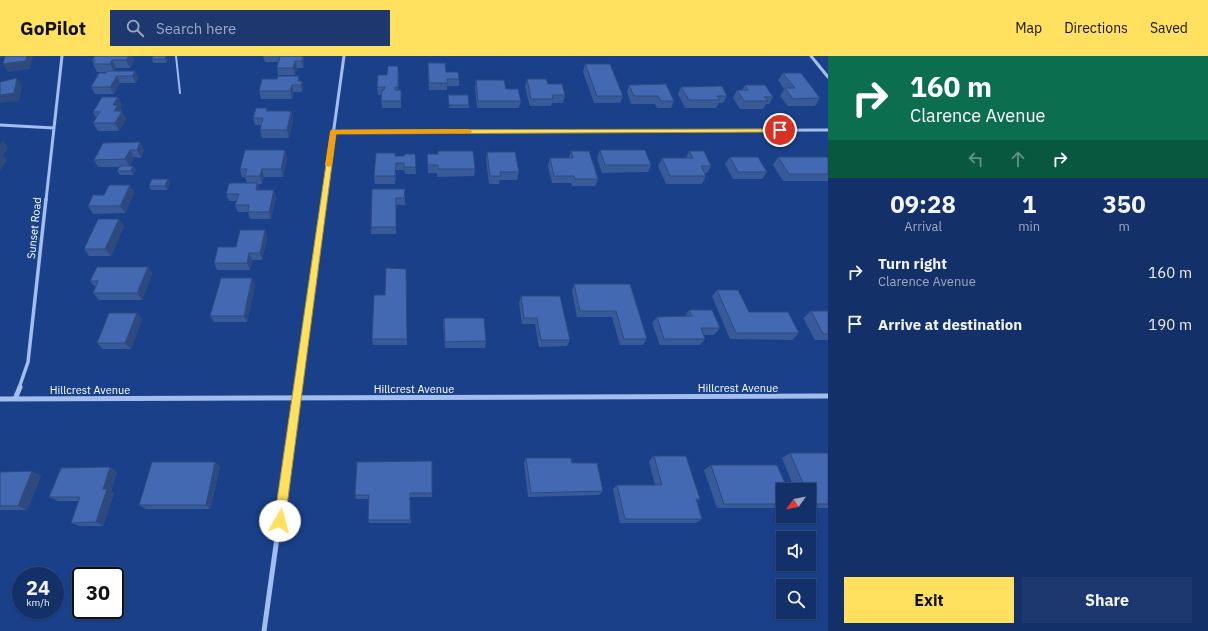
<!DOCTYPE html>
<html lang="en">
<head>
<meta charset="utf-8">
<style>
	body { margin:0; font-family:"IBM Plex Sans",sans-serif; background:#1d386e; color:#f1f3f6; height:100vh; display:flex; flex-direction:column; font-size:15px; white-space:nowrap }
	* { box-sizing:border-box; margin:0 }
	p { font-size:13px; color:#9da9c0 }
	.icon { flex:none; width:22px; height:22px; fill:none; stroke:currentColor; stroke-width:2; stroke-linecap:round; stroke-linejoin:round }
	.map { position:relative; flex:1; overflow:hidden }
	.panel { display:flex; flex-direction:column; background:#143068; width:380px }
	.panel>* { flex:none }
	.hud { background:#0b6e4f; color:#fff; overflow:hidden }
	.needle { width:26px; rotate:237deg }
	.buttons { position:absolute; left:776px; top:427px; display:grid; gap:8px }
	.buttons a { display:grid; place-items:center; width:40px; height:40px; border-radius:0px; background:#143068; box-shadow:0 1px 3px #0004,0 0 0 1px #334b7c; font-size:20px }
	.speed { position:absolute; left:12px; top:511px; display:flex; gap:8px; font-size:20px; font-weight:700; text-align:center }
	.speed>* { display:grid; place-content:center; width:52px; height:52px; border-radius:50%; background:#143068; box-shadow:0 1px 3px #0004,0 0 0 1px #334b7c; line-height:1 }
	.speed small { font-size:10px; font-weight:400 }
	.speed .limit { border:2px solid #111; border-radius:6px; background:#fff; color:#111 }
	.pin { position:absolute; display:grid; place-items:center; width:34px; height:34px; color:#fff; margin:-17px; border:2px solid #fff; border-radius:50%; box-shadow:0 1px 4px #0007 }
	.me { position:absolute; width:44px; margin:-22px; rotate:8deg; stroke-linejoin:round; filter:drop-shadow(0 0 3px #0008) }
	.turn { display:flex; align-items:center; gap:14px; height:84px; padding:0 16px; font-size:18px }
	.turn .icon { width:52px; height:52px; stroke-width:2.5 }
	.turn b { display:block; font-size:28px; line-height:34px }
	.lanes { display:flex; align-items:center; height:38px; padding:0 16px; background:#0003; justify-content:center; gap:20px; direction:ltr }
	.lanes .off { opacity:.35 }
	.eta { display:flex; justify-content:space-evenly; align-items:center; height:68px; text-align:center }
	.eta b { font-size:24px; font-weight:700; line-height:28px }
	.button { display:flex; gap:8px; margin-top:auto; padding:8px 16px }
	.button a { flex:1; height:46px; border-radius:0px; background:#ffe05f; color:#111; font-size:16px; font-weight:700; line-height:46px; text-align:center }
	.button a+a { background:#1d386e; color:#f1f3f6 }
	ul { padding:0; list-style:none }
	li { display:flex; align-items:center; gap:12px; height:52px; padding:0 16px }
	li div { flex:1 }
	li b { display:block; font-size:15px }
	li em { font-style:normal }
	header { display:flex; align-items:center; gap:24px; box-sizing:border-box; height:56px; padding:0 20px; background:#ffe05f; color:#111 }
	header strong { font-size:19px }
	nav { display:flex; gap:22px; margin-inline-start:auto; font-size:14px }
	.search { width:280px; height:36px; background:#1d386e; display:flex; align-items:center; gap:10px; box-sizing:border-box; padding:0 14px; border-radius:0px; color:#9da9c0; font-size:15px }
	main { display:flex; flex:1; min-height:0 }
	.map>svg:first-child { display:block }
</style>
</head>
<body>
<header>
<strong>GoPilot</strong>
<div class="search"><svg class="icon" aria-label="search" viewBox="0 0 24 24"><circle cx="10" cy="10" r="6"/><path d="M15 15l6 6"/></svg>Search here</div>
<nav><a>Map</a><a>Directions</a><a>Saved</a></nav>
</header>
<main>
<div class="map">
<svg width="828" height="575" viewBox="0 0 828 575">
	<rect width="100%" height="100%" fill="#1a408a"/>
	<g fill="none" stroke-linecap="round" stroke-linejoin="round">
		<!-- service -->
		<path stroke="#a3beed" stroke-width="2" d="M176,0L180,37"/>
		<!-- minor-far2 -->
		<path stroke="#a3beed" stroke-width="3" d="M811,0L828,21
			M0,69L54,72
			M333,76L828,74
			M46,144L62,0
			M324,144L344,0"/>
		<!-- minor-far1 -->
		<path stroke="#a3beed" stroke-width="3.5" d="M19,332L28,306L46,143
			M298,332L324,143"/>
		<!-- minor -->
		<path stroke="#a3beed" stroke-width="5" d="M0,343L828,340
			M15,343L20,331
			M264,575L298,331"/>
	</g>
	<!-- wall -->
	<path fill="#395a99" d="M263,0H303L304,7L303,12H297L295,19H278L277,12L278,6H265Z
		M152,3H168L166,7H153Z
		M92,4H134L130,12H116L114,15H135L138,22L136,27H120L114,38H95L91,31L106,17L107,16H97L93,8V7Z
		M428,7L459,23V30H447V34H429Z
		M585,8L623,40L620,47H594L583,16Z
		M399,17L398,34H401V52H382L381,39H378L377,31L387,19Z
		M783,17L820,42L815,50H788L780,40L784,33L778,24Z
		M527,23L548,28L565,39L563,47H552L551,50H530L525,31Z
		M476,24L506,33L521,45L519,52H477L475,32Z
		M300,25L303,32L302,36H293L292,43H261L259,35Z
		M629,29L674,45L671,52H657L655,48H631L627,36Z
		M745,29L773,41L769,48H766L763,53H740L733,42L737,34H742Z
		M681,31L727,40L723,47H719L716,52H685L678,38Z
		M448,39L469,49V52H449Z
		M122,48L120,52L126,63L119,75H98L93,67L96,62L93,56Z
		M267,52L268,55H291L293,63L289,82H262L260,74L261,69H255L253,62Z
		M103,87L144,94L141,102L134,101L130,110H133L136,114L133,119H120L117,115L120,111H98L94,104Z
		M600,94L651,109L648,116L602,117L597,102Z
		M571,95L598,123L595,130H572L571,127H552L548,110L550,102H569Z
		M689,95L711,110L707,117H705L706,120L702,128H666L658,110L662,102H686Z
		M487,96L519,116L517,124H500L499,128H489L486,103Z
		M415,98L416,118H405L404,114H396L395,128H375L374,120L395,100H404Z
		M427,98L475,113L474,120L437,121V117H428Z
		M287,101L283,121H264L262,128H258L259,134L276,141L271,163H250L248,156H238L235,149L237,145H229L226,138L247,127L245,121H242L240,113Z
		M730,101L767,116L762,123H733L725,108Z
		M778,101L828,102V125H783L773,109Z
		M170,127L167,134H151L149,130Z
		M130,129L134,136L125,157L93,158L88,150L104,139Z
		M405,133V149H396V178H371V171Z
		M124,170L111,200H89L84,193Z
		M265,174L267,182L262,204H252L250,214H217L214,207L236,191Z
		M148,211L152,218L142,244H99L93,237L96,232L90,225Z
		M406,213L407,289H373L372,283L385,239Z
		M574,228H630L647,283L643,289H620L612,261H577L572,235Z
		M255,229L247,266H214L210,260Z
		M717,234L749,256L799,277L792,284L730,283L712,240Z
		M521,240L570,284L567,290L539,291L535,268H522L519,247Z
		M689,254L720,272L714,279H704L705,283L700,289H660L652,267L657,261L685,260Z
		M811,255H828V284H815L803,262Z
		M137,257L142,263L131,293H103L97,287Z
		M444,262L486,285L485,292H445L443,268Z
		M790,397H828V452H809V434H795L782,402Z
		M654,400L700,443L697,445L702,463L696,467H620L613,433L617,429H655L649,405Z
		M526,402L572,407L603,435L599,439L528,441L524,407Z
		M215,406L220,411L210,453H146L139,449Z
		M357,406L432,437V441H410L411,467H369L368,464L369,443H356L355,439Z
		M711,409L783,434V452H717L704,414Z
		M0,416L41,420L27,454H0Z
		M117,416L111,435L114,437L103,470H80L71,467L79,445H58L49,441Z"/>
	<!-- shaded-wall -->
	<path fill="#2e4a7d" d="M0,0H10L0,2Z
		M27,0H33L30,13L8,16L3,8Z
		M129,0H132L134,4L130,12L126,4Z
		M166,0L168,3L166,7L165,3Z
		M303,0L304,7L303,12L302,5Z
		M112,4L116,12L114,16L110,8Z
		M295,5L297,12L295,19L293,12Z
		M135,15L138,22L136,27L132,20Z
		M117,20L120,27L114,38L110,31Z
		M17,22L22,30L19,45L0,47V39Z
		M302,25L303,32L302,36L301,29Z
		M292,29L293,36L292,43L290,35Z
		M118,41L122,48L120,52L126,63L119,75L115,67L113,49Z
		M291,55L293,63L289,82L287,74Z
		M3,84L8,92L3,99L7,104L0,115V88Z
		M140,86L144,94L141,102L137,94Z
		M130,94L134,101L130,111L125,103Z
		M285,94L287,101L283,121L281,113Z
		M133,110L136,114L133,119L131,115Z
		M262,113L264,121L262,128L260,120Z
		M168,123L170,127L167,134L165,130Z
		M257,127L260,134H256Z
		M130,129L134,136L125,157L120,150Z
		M274,134L276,141L271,163L269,156Z
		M119,163L124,170L111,200L105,193Z
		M265,174L267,182L262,204L260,197Z
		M249,197L252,204L250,214L247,207Z
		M148,211L152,218L142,244L137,237Z
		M252,222L255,229L247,266L244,260Z
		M137,257L142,263L131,293L125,287Z
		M215,406L220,411L210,453L206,449Z
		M110,411L117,416L111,435L114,437L103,470L96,466L103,433Z
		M32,415L41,420L27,454L18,450Z"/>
	<!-- building -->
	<path fill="#4269b2" stroke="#2e4a7d" d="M5,0H27L26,5L3,8Z
		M95,0H129L126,4H112L110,8H93L95,4H92Z
		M153,0H166L165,3H152Z
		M280,0H303L302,5H295L293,12H277Z
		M428,7H445L446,16H458L459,23H447L448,27H429Z
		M585,8H610L623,40H597Z
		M388,10H398V31H395V34H401V45H381L382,34H384L385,31H377L378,19H387Z
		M108,15H135L132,20H117L110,31H91L99,17H106Z
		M783,17H801L820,42L793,43L785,32H795Z
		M278,20H299L298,25H302L301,29H292L290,35H259L262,23H277Z
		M17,22L14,37L0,39V26Z
		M527,23H546L548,28H562L565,39H552L553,43H531Z
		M476,24H504L506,33H518L521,45H478Z
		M666,28L674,45H661L658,40H634L629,29Z
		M745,29H765L773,41H764L768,45H744L737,34H748Z
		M722,30L727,40H717L720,44H689L681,31Z
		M448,39H468L469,49H449Z
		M102,41H118L113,49H118L114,55H122L115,67H93L100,56H93Z
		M256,52H267L266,55H291L287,74H260L263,62H253Z
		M140,86L137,94H130L125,103L94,104L103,87Z
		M245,94H285L281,113H262L260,120H245L247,113H240Z
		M600,94H645L651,109H605Z
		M438,95H473L475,113H438V109H428L427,98H438Z
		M571,95H589L598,123H575L574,120H554L550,102H573Z
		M689,95H704L711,110H701L706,120H670L662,102H693Z
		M487,96H515L519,116H500L501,120H490Z
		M376,97H395V100H404L405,98H415L416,111H404V107H396L395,120H374Z
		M730,101H758L767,116H738Z
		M778,101H827L828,102V118H789Z
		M120,110H133L131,115H117Z
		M152,123H168L165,130H149Z
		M229,127H257L256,134H274L269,156H248L249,149H235L239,138H226Z
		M109,129H130L120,150H88L93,139H104Z
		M372,133H405L404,142H396V171H371Z
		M98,163H119L105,193H84Z
		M240,174H265L260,197H249L247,207H214L218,191H236Z
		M97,211H148L137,237H93L98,225H90Z
		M386,212L406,213L407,283H372L374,239H385Z
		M221,222H252L244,260H210Z
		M574,228H630L647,283H624L616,255H580Z
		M717,234H738L749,256H788L799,277H736Z
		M521,240H560L570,284H541L537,262H524Z
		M689,254H712L720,272H701L705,283H664L657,261L692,260Z
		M811,255H828V278H823Z
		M109,257H137L125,287H97Z
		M444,262H484L486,285L445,286Z
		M790,397H828V448H812L809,441V434H806Z
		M654,400H686L700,443H696L702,463H625L617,429H662Z
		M526,402H571L572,407H597L603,435L531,437Z
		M432,405V437H410V464H368L369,439H355L357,406Z
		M152,406H215L206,449H139Z
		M711,409H777L788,434H783V448H724Z
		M110,411L103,433H107L96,466L71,467L80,441H49L61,412Z
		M32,415L18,450H0V416Z"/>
	<!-- route -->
	<path fill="#ffe05f" stroke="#a6923e" d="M780,73H783V76L336,78L285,465L283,469L280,470L276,469L274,465L331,74Z"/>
	<!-- slow -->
	<path fill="#f59e0b" d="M468,73L472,75L471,77L336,78L332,109L329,111L325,109L330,76L333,74Z"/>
	<g text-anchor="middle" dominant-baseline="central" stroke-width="4" stroke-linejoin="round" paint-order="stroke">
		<!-- street labels -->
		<g font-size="11" fill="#fff" stroke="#1a408a">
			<text transform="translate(34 172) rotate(-84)">Sunset Road</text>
			<text x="738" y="332">Hillcrest Avenue</text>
			<text x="414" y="333">Hillcrest Avenue</text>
			<text x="90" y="334">Hillcrest Avenue</text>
		</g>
	</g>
</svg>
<div class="buttons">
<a><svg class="needle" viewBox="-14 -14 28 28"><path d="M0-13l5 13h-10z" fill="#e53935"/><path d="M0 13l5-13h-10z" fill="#9da9c0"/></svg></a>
<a><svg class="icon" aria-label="sound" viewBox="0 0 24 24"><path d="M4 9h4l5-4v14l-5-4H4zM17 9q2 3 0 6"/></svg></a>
<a><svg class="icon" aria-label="search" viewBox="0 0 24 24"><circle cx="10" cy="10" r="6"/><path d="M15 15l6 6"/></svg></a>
</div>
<div class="speed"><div>24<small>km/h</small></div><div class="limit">30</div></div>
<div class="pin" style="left:780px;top:74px;background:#d93025"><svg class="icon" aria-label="arrive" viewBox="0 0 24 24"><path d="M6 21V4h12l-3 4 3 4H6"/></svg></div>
<svg class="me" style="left:280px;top:465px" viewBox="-20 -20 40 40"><circle r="19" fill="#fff"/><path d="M0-13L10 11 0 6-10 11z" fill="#ffe05f"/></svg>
</div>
<section class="panel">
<div class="hud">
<div class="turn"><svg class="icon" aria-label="right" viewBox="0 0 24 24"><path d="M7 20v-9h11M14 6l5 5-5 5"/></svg><div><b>160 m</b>Clarence Avenue</div></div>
<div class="lanes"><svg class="icon off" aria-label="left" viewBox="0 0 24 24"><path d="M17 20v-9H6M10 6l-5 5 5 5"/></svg><svg class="icon off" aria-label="ahead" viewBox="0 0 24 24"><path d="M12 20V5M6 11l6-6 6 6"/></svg><svg class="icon" aria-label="right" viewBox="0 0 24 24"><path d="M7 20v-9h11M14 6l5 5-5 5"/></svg></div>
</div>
<div class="eta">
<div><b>09:28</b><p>Arrival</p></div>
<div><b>1</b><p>min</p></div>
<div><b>350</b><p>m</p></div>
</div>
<ul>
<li><svg class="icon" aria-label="right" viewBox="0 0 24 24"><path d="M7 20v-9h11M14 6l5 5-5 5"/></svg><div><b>Turn right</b><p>Clarence Avenue</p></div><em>160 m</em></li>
<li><svg class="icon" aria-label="arrive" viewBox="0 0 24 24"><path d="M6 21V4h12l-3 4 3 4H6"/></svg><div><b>Arrive at destination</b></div><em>190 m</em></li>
</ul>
<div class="button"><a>Exit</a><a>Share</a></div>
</section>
</main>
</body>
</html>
